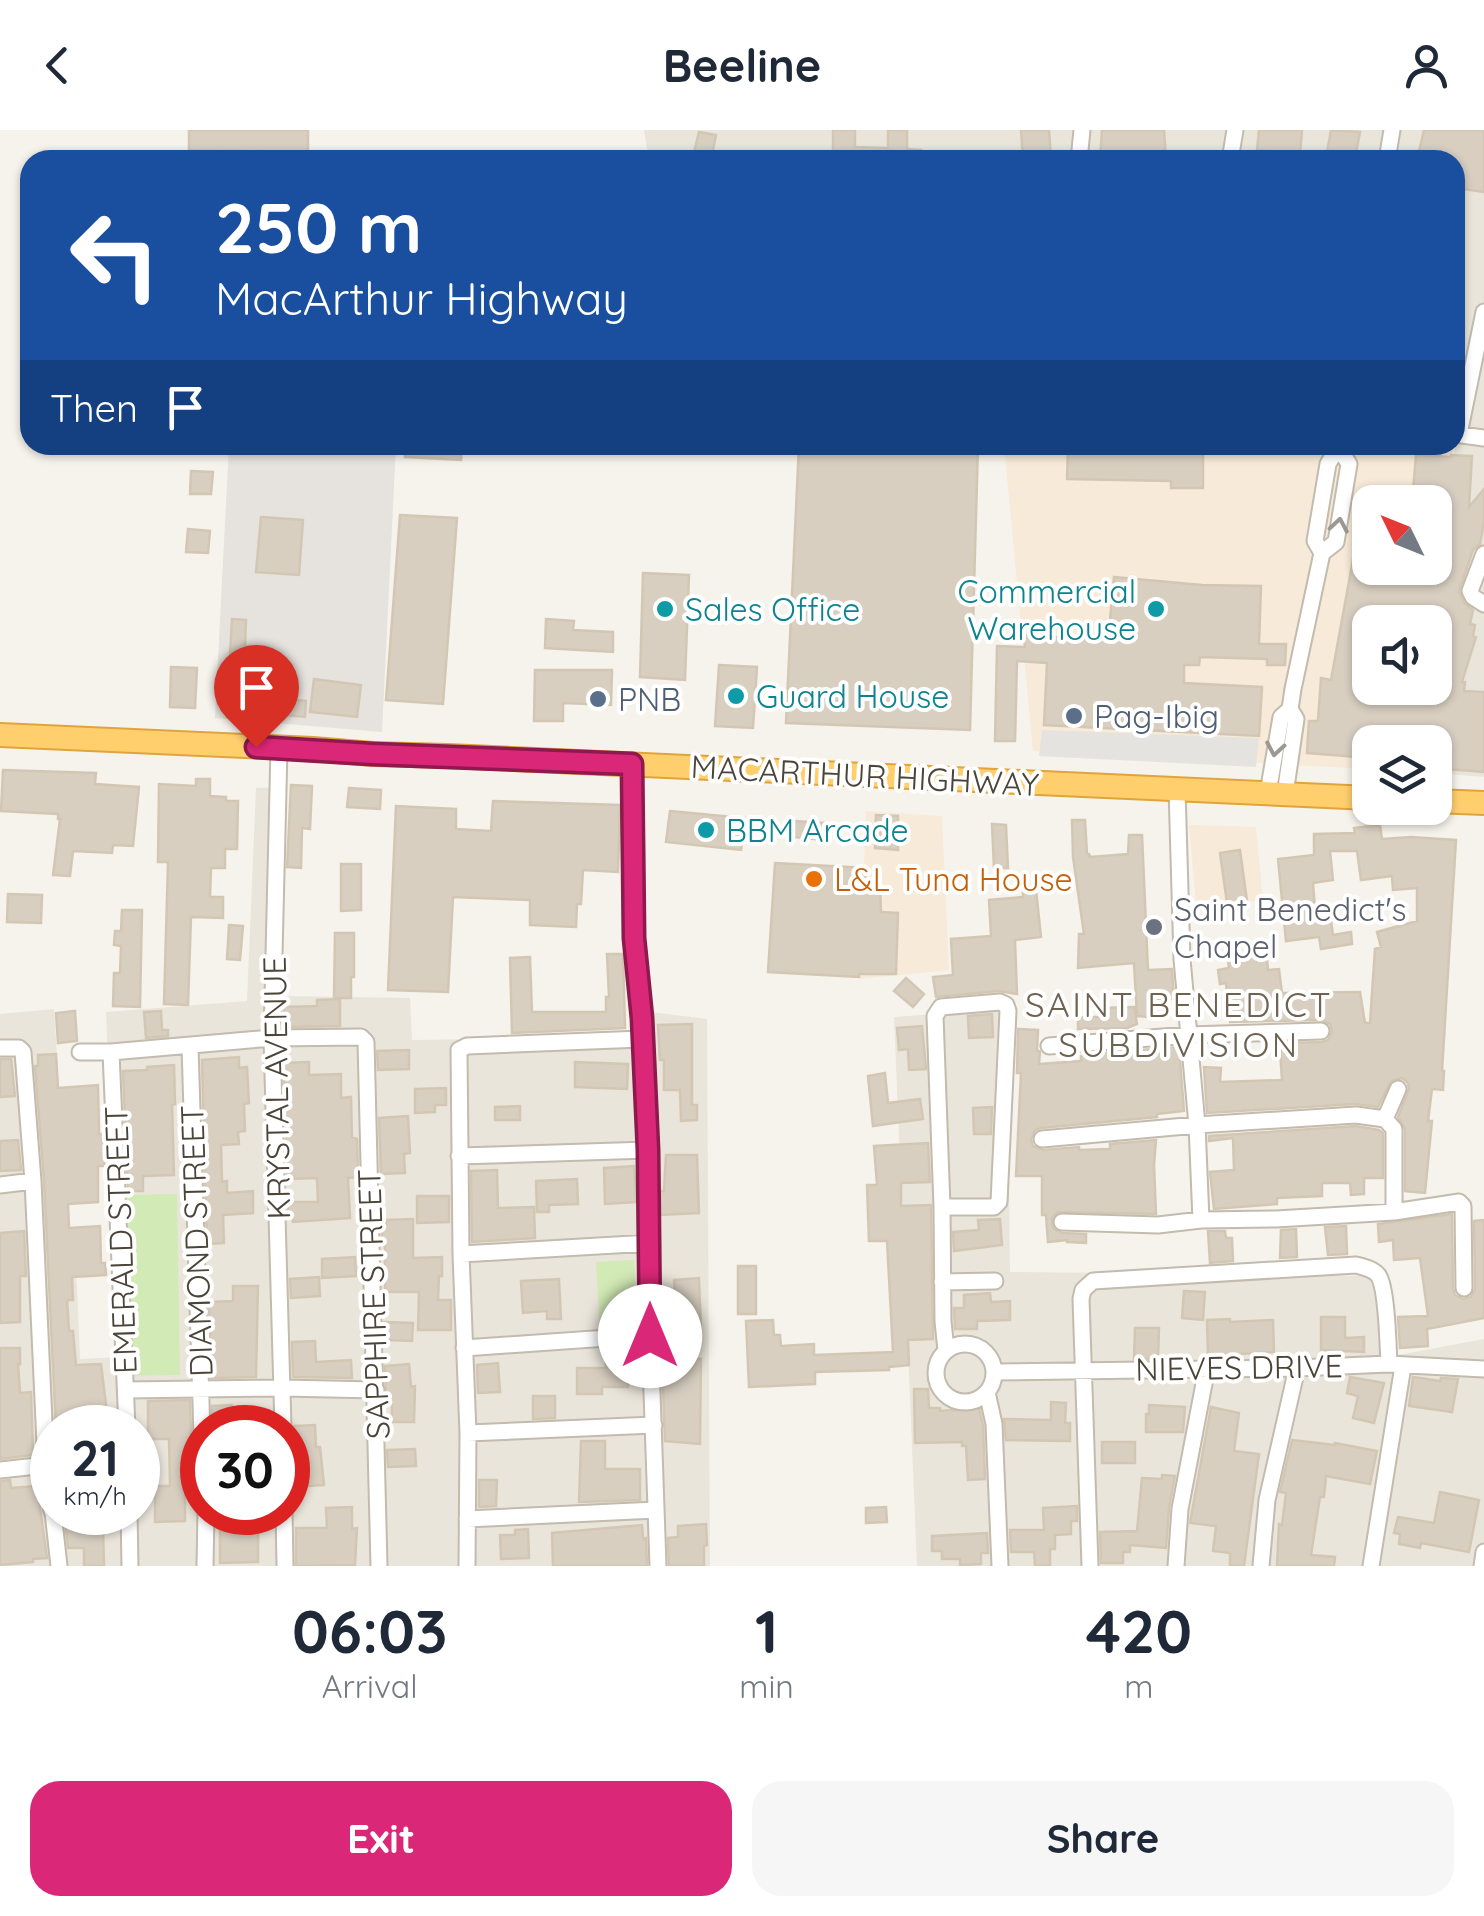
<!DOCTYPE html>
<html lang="en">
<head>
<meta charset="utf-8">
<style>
	body { margin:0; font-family:Quicksand,sans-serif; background:#f6f6f7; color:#1f2937; height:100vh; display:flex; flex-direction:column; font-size:38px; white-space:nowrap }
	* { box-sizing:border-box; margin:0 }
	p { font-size:32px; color:#747a83 }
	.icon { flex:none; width:55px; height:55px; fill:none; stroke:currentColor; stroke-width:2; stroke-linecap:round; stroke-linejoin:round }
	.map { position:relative; height:1436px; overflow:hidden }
	.sheet { display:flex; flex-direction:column; background:#fff; flex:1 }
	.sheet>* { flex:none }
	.banner { position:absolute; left:20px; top:20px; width:1445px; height:305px; border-radius:30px; box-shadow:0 2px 8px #0004; background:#1a4fa0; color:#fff; overflow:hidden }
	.needle { width:65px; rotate:313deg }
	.tools { position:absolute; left:1352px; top:355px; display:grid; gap:20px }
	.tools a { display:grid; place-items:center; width:100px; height:100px; border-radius:20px; background:#fff; box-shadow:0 2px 8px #0004; font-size:50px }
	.speed { position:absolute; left:30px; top:1275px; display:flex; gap:20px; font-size:50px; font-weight:700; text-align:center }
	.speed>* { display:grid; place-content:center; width:130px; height:130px; border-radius:50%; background:#fff; box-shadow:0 2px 8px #0004; line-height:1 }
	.speed small { font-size:25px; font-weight:400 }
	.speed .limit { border:15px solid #d22; background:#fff; color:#111 }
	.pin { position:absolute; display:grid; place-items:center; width:85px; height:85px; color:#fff; margin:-102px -42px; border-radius:50% 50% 50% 0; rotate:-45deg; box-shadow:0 0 10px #0007 }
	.pin .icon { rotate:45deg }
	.me { position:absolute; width:110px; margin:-55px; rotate:0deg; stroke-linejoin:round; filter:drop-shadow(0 0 8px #0008) }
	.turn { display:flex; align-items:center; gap:35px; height:210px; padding:0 30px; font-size:45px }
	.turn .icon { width:130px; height:130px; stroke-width:2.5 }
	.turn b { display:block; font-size:70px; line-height:85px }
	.then { display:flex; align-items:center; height:95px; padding:0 30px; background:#0003; gap:20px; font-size:38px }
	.eta { display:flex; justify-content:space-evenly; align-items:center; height:170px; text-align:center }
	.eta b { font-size:60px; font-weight:700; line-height:70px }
	.primary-button { display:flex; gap:20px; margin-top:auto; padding:20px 30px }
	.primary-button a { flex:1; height:115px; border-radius:30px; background:#db2777; color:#fff; font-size:40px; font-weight:700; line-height:115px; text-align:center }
	.primary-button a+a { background:#f6f6f7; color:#1f2937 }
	header { display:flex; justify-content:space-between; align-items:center; height:130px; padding:0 30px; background:#fff; font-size:45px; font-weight:700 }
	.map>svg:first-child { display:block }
</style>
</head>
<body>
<header><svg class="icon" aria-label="back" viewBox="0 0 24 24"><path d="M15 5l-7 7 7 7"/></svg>Beeline<svg class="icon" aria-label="person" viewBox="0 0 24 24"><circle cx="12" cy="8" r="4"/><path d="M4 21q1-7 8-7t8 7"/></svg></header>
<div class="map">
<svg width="1484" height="1436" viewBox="0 0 1484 1436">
	<rect width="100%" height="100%" fill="#f6f3ec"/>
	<!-- residential -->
	<path fill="#eae5da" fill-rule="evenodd" d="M644,0H1484V647L1435,643V612H1425L1430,558H1435V509L1455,315V30H649Z
		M285,657L283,866L410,868L412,910L638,907L643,881L707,889L710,1436H0V884L54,879L65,1051L77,1157L80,1229L119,1227L106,882L247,871L256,658ZM52,1298H138V1382H52ZM202,1298H288V1382H202Z
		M1007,879L1010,1142L1384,1146L1398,1225L1484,1209V1436H917L894,887Z"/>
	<!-- commercial -->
	<path fill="#f7ead8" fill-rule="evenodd" d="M1004,315H1453L1435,509V492H1370V558H1430L1425,612H1370V639L1033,621ZM1370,372H1435V438H1370Z
		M866,681L942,686L949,840L860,849Z
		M1189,695L1256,697L1263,771L1196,773Z"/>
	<!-- industrial -->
	<path fill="#e6e2dd" d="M229,315H396L382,602L215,588Z"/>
	<!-- green -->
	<path fill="#d2eab5" d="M177,1064L180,1245L126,1246L123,1065Z
		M634,1130L638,1196L600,1199L596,1132Z"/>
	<!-- parking -->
	<path fill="#e5e3e0" d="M1042,600L1259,608L1256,637L1039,626Z"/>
	<!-- building -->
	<path fill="#d8cfc1" stroke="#d3c7b4" stroke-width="2.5" fill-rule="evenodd" d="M189,0H308V22L189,20Z
		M833,0H855V17L888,18V0H907V19L921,20V30H833Z
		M1021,0H1049L1051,29L1023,30Z
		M1102,0H1164L1166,30L1100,29Z
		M1259,0H1302L1300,24L1257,20Z
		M1331,0L1360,2L1355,28L1327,22Z
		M1424,0H1484V62L1455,58V30H1417Z
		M699,2L716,5L711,30H692Z
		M406,315H462L461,330L405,327Z
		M799,315H978L970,600L786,593Z
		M1068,315H1137V319H1203V358H1171V351L1067,349Z
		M1416,325L1451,327V325L1472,326L1469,377L1484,359V393L1480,414L1473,420L1459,461L1464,473L1473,480L1470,494L1475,495L1473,506L1476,507L1462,552H1465L1464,561L1484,562V642L1435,638V612H1370V628L1307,623L1309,591H1318L1321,548L1331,550L1364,369L1370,370V438H1435V372H1412ZM1370,492H1435V558H1370Z
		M191,341L213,342L211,364H190Z
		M400,385L457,388L443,574L386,570Z
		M261,387L303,390L299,445L256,442Z
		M188,399L210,401L208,423L186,422Z
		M643,443L689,445L685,550L640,547Z
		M1114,447L1202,455L1261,456L1259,514H1286L1285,535H1267V529L1200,527L1199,535H1184V553L1262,557L1259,606L1044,595L1047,533L1017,531L1015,611H995L997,516L1025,517L1024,505L1108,511Z
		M232,489L246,490L243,579L227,578Z
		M546,489L574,491L573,500L613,502V522L545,518Z
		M719,535L757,537L753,598L715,596Z
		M171,537L197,538L195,578L170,577Z
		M535,540H612L611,575L563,573V591H534Z
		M314,549L361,555L357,587L310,582Z
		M276,569L306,571L305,587L274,584Z
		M3,640L96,643L95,654L139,657L133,716L113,715L112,723L73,721L70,746L53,745L60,689H58V684L1,681Z
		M196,649H210V666L226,667V671H238L237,719H225V738H211L210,767H223V788L191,787L188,875L164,874L168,732H158L159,654L196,656Z
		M291,655L312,656L310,699L302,698L301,738L287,737Z
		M349,658L381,660L380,679L347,677Z
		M493,671L620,675L618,742L583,740L581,774H577L576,797L530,795V770L453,767L448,862L388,860L396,676L456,679V699L491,701Z
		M670,681L745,688L741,720L666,712Z
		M876,685L898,686V720L875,718Z
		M1072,690H1085L1087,724H1089L1090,727L1128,724L1129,705H1142L1148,840L1172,839L1174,869L1149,871V887L1137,886L1134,833L1078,838L1079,804H1084L1073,727Z
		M794,691L825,693L823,710L793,707Z
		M992,694L1006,695L1008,738H994Z
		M1380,695L1382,709L1411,707L1456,710L1442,941H1444L1443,960L1432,959L1428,991H1432L1425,1063L1405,1061V999L1398,987L1409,959L1408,953L1402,948L1391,951L1378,977L1355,974L1207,983L1204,937L1221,938L1220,952L1282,950L1280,920H1283V913L1322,912L1328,910L1332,902L1330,894L1321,890L1230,892L1226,853L1220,854L1218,840L1229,838L1228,830L1256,827L1257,831L1267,829L1268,840L1279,839L1282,863L1360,862L1365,893H1370L1375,819L1381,817L1377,802L1417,791V758L1393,760L1392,746L1361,750L1357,721H1330L1333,750L1313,753L1315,779L1329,777L1333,805L1351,802L1352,814L1321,819L1319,807L1286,811L1278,729L1314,725V704L1355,703L1354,698Z
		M1240,720L1247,771L1227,773L1220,723Z
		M775,733L866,738L865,758H880L881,782L898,783L896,844H859V847L768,842Z
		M341,734H361V780L341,781Z
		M1036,760L1041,807L1015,810L1017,864L999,861L936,867L933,847L953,845L951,809L991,806L989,770L1023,767V762Z
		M8,764L42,765L41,793L7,792Z
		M122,780H142L140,877L113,876L114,843H120L121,816L114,815L115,801H121Z
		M229,795L243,796L240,830L227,829Z
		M335,803H354V847H351V868H334Z
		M607,824H623L625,898L512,903L510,828L530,827L532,882H606V867H609Z
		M906,848L924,864L913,877L894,861Z
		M340,869V896L284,897V877L317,876V870Z
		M1134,877L1137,894L1127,898L1078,899V887H1100V878Z
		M75,881L77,911L58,913L56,883Z
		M161,881L162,900H168V906L146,908L144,882Z
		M992,884L993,907L969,908L968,886Z
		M692,894V975H697V990L681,991L680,960H664V930H660L658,895Z
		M922,896L926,939L909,940L908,919L899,920L897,898Z
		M1018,899L1038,900L1037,920L1040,922L1039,934L1081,931V926L1101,923L1179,917L1184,981L1157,984V987L1041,998L1035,1000L1031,1009L1033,1016L1043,1020L1079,1017V1020L1110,1019V1014L1156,1010L1154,1035L1156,1084L1058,1082L1052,1087L1053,1098L1062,1103L1086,1104V1113L1067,1112V1110L1048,1112L1046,1085H1042V1046H1016L1021,943H1017Z
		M409,920V939L378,940L377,921Z
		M56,924L58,958L98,955L99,1004H103L105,1036H98V1072L68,1074L69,1098L100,1096L101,1133H105L106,1145L72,1147L73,1170H67L69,1201H73L76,1235L101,1234L107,1283H100V1295L56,1298L44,1050L35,936H38V925Z
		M239,927V938L247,937L249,973L244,974L245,1001L238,1002L239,1014L221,1015L222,1052L227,1051V1063L253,1061V1083L223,1085L224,1113L207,1114L202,930Z
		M0,929H11L15,966L0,967Z
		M309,932V945L341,944V968L351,967L352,1007L357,1009L358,1045V1047L348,1048L350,1088L293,1092V1088H288V1072H318L317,1048L287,1049L284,933Z
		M575,932L628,934L627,959L575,957Z
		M174,935L175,974L172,975L174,1045L143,1046V1061H128L123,941L147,940V937Z
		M885,943L888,973L920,969L923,989L873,996L868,946Z
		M446,958V975H435V982L415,983V959Z
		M520,976V990H495V977Z
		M992,977L991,1004H974L973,978Z
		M408,986L410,1023L404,1024L405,1043L381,1044L379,988Z
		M1356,996L1379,1000L1383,1003V1048H1364V1064L1351,1065L1350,1053H1322V1066L1277,1068V1074L1214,1079L1210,1042L1234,1040L1233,1008L1209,1011V1006Z
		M18,1010L21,1040L0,1041V1011Z
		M928,1013L930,1052L901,1053V1076L931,1075L933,1209L908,1210L909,1235L889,1237V1240L815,1242V1254L749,1257L746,1191L773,1190L774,1205H780L781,1216L814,1214V1225L893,1222L887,1111H869L867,1055H877L874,1016Z
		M666,1025H697L699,1083L660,1085V1061H664Z
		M634,1036L636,1072L605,1074L604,1038Z
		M497,1040L498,1078L534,1077L535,1108L472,1112L471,1041Z
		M577,1049L578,1074L549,1075V1082H537L536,1051Z
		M417,1066H449V1092L417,1093Z
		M1452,1084L1453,1158L1455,1165L1463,1169L1471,1167L1475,1159L1474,1091L1484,1090V1188L1427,1199L1428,1216L1400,1218L1398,1187L1428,1186L1420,1128L1394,1130L1393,1110L1379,1112L1378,1094Z
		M413,1089V1128L442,1127V1146H439L438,1170H451V1200H418L419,1162H385V1110H382V1096H386V1090Z
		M1000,1089L1002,1115L954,1121L953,1102L979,1100L978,1090Z
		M1346,1096L1347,1124L1328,1125L1325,1097Z
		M1296,1099L1297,1127L1280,1128L1281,1100Z
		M24,1101L26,1146H20V1192L0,1193V1103Z
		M1208,1101H1225L1226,1108H1232L1233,1131L1210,1133Z
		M355,1127L356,1146L322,1148V1129Z
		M738,1136H756V1184H738Z
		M319,1147L320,1166L291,1168L290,1149Z
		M699,1148L701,1202L661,1203V1180L676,1179L674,1150Z
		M559,1149L561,1189H547V1181L523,1183L521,1151Z
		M233,1156H258L256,1247L211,1248L209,1172L233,1171Z
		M1184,1161L1205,1162L1203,1190L1182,1188Z
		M990,1163L991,1172L1010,1171V1190L977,1191V1199H955L954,1178H964V1165Z
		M1321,1187H1345V1208L1364,1207V1222L1321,1220Z
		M1230,1189V1192L1273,1190L1274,1222L1208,1226L1207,1190Z
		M384,1192L413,1193L412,1211L385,1210Z
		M1135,1198H1159L1158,1229H1134Z
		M315,1211L316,1232L351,1230L352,1248L293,1247L292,1212Z
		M0,1218H20V1234H18L20,1263L31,1262L33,1325L0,1329Z
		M606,1225L628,1226V1257H602V1264H577V1238H606Z
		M662,1227L701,1229L700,1314L665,1311Z
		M498,1233L500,1262L478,1263L477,1235Z
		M409,1234L411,1257L415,1256L414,1292H392V1274H386L385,1236Z
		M1350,1247L1384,1253L1374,1293L1353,1288L1358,1266L1347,1263Z
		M1413,1247L1440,1251L1441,1248L1458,1249L1452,1282L1409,1276Z
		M914,1259H928L929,1278H940V1281L979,1278L983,1295L985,1349L968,1350L966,1316H962V1312L915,1313Z
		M533,1266H555V1288L533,1289Z
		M190,1270L192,1336H185V1391L155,1392V1356H170L169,1309H148V1271Z
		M1051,1272L1066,1273L1065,1293H1070V1311L1006,1310L1004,1289L1051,1290Z
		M232,1275L233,1298H213L212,1276Z
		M1149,1275L1185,1277L1183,1302H1146V1284H1149Z
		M1211,1277L1239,1283L1234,1321L1259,1324L1244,1436H1230V1423L1213,1421L1216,1396L1190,1393Z
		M315,1295L316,1317H320L324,1355L291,1357L288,1319H293L294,1296Z
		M1292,1310L1335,1315V1313L1377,1321L1370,1354L1326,1346L1324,1367H1320L1311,1425L1335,1427L1334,1436H1277L1279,1394L1282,1395L1286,1363L1280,1362Z
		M581,1311H605V1339H640V1370L579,1372Z
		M1102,1312H1135V1333H1102Z
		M415,1319L416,1336L388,1337L387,1320Z
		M1162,1345L1175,1346L1169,1378L1166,1418L1130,1415V1422H1123V1433H1101L1100,1402L1137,1401L1142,1348L1162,1349Z
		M10,1350L11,1358L37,1356L47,1428L33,1429V1432L0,1435V1351Z
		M479,1350H497L496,1376L479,1377Z
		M1440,1362L1479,1370L1469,1422L1421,1413L1420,1418L1399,1414L1400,1404L1394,1403L1398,1387L1434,1393Z
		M1077,1376V1391H1071V1404L1055,1405V1419H1050V1436H1035L1034,1422H1011L1010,1400H1044L1043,1378Z
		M352,1377V1399L357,1398L355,1435L296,1436V1398H327L326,1378Z
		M886,1377L887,1392L866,1393V1378Z
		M64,1382H111V1397H103L104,1436H84V1418H68Z
		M247,1386H260V1399H258V1432L220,1433V1390L247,1389Z
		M706,1394L707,1415L704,1416V1436H669L668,1408L678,1407V1396Z
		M642,1395L643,1409L646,1408L647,1436H553L552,1403Z
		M528,1399L529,1428L501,1429L500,1405H515V1400Z
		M987,1403L988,1423H981V1434L960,1435V1429H942V1421H932V1406Z"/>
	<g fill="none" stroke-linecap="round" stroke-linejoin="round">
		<defs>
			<path id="minor" d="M1079,30L1082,0
				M1230,30L1235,0
				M1387,30L1392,0
				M1455,304L1484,308
				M1459,304L1484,182
				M1322,423L1336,412L1349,334L1339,318
				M1484,424L1470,461L1473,467L1484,474
				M279,618L272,908L283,1298
				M632,634L634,808L642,888L648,1020L650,1205L658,1436
				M1177,659L1182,829L1197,995L1201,1090
				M1268,663L1281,587L1290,579
				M1285,664L1296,589L1290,579L1293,559L1322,423L1315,411L1328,334L1339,315
				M190,916L202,1305
				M1049,916L1188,905L1321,901
				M0,918H19L23,922L33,1051L46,1335L52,1381
				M80,922H111L272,908L361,907L366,912L379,1436
				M111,922L127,1298
				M1385,989L1398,959
				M1042,1009L1197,995L1356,985L1385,989L1394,999V1082
				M459,1026L648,1020
				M0,1055L33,1051
				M942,1077H994L999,1072L1008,881L1006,875L1000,872L941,877L935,886L942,1077L943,1191L946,1221
				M1062,1092L1158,1095L1201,1090L1276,1089L1394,1082L1459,1072L1463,1076L1464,1158
				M461,1124L650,1113
				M942,1152L995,1151
				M936 1243a29 29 0 1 1 58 0a29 29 0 1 1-58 0Z
				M464,1218L650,1205
				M994,1242L1297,1238L1389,1234L1484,1239
				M126,1260L282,1258L376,1260
				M987,1262L994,1294L1000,1436
				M468,1303L654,1295
				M0,1340L46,1335
				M53,1382L59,1436
				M129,1382L130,1436
				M284,1382L285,1436
				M467,1389L656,1380
				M205,1436L206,1382
				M467,1436L468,1303L461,1124L459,920L467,916L642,909
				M1090,1436L1081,1169L1083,1160L1093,1151L1356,1135C1364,1137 1373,1139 1378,1145C1387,1157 1388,1216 1389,1234
				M1176,1436L1180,1379L1207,1238
				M1261,1436L1267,1370L1297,1238
				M1371,1436L1403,1236
				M1482,1436L1484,1422"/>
			<path id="highway" d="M0,605L313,619L373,624L448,626L1370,668
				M1435,671L1484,673"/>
		</defs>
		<!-- minor casing -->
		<use href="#minor" stroke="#c2bbae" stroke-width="19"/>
		<!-- highway casing -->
		<use href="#highway" stroke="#e0a43c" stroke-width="26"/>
		<!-- minor -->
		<use href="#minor" stroke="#fff" stroke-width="15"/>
		<!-- highway -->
		<use href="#highway" stroke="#ffcf6e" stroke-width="22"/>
	</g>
	<!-- one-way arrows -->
	<defs><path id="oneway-chevron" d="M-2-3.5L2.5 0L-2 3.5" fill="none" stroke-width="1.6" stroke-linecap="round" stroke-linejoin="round" transform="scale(2.5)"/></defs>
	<g stroke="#9c9892">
		<use href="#oneway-chevron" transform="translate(1339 395) rotate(-80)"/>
		<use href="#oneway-chevron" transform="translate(1275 619) rotate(100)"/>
	</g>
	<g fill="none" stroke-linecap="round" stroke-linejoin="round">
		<defs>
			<path id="route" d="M256,617L372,624L632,634L634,808L642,888L648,1020L650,1206"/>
		</defs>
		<!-- route casing -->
		<use href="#route" stroke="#8e194d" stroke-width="25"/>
		<!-- route -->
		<use href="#route" stroke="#db2777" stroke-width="18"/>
	</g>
	<!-- markers -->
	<g fill="#0f9aa8" stroke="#fff" stroke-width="4">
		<circle cx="665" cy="479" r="10"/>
		<circle cx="1156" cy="479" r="10"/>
		<circle cx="736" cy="566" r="10"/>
		<circle cx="706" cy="700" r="10"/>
	</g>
	<g fill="#5c6f8a" stroke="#fff" stroke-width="4">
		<circle cx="598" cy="569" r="10"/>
		<circle cx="1074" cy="586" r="10"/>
	</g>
	<circle fill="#e8710a" stroke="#fff" stroke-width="4" cx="814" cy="749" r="10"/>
	<circle fill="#6b7280" stroke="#fff" stroke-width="4" cx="1154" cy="797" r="10"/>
	<g text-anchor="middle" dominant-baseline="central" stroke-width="8" stroke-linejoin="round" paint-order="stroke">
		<!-- culture labels -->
		<g font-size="32" fill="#0d838f" stroke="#fff" text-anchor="start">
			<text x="1136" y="461" text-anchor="end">Commercial<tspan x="1136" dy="37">Warehouse</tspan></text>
			<text x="685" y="479">Sales Office</text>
			<text x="756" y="566">Guard House</text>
			<text x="726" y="700">BBM Arcade</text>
		</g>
		<!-- service labels -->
		<g font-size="32" fill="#4e5e75" stroke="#fff" text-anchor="start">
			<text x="618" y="569">PNB</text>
			<text x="1094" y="586">Pag-Ibig</text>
		</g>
		<!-- street labels -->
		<g font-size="32" fill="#4b4439" stroke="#fff">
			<text transform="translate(865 645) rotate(3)">MACARTHUR HIGHWAY</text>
			<text transform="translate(276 958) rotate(-91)">KRYSTAL AVENUE</text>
			<text transform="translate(120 1110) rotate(-92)">EMERALD STREET</text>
			<text transform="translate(196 1111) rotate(-92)">DIAMOND STREET</text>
			<text transform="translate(373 1174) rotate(-92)">SAPPHIRE STREET</text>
			<text transform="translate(1239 1237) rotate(-1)">NIEVES DRIVE</text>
		</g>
		<!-- food labels -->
		<g font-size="32" fill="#c56008" stroke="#fff" text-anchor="start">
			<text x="834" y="749">L&amp;L Tuna House</text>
		</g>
		<!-- worship labels -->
		<g font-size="32" fill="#5b616d" stroke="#fff" text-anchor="start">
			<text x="1174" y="779">Saint Benedict's<tspan x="1174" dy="37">Chapel</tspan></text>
		</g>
		<!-- neighbourhood labels -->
		<g font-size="35" letter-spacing="2.5" fill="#6e6250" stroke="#fff">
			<text x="1179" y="874">SAINT BENEDICT<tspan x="1179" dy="40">SUBDIVISION</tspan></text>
		</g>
	</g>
</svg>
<div class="tools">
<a><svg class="needle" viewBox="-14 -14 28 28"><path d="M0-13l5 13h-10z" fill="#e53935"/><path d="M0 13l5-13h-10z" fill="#747a83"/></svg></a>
<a><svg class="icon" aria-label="sound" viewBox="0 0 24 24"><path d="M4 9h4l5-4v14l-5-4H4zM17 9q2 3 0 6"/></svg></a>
<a><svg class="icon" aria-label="layers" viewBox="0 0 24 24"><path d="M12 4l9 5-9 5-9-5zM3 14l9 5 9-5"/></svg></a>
</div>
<div class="speed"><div>21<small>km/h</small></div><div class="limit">30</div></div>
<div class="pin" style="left:256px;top:617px;background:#d93025"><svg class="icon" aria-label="arrive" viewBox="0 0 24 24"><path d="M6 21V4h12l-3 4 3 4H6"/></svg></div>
<svg class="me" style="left:650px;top:1206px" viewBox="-20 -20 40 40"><circle r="19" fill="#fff"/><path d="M0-13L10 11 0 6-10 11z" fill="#db2777"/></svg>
<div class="banner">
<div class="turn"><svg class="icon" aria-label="left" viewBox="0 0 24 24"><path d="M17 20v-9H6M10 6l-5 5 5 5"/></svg><div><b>250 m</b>MacArthur Highway</div></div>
<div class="then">Then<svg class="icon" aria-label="arrive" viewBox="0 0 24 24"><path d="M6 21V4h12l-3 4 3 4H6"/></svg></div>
</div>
</div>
<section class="sheet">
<div class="eta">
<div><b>06:03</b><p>Arrival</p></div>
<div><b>1</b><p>min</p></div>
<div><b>420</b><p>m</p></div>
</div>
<div class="primary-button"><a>Exit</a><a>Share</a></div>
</section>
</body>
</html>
